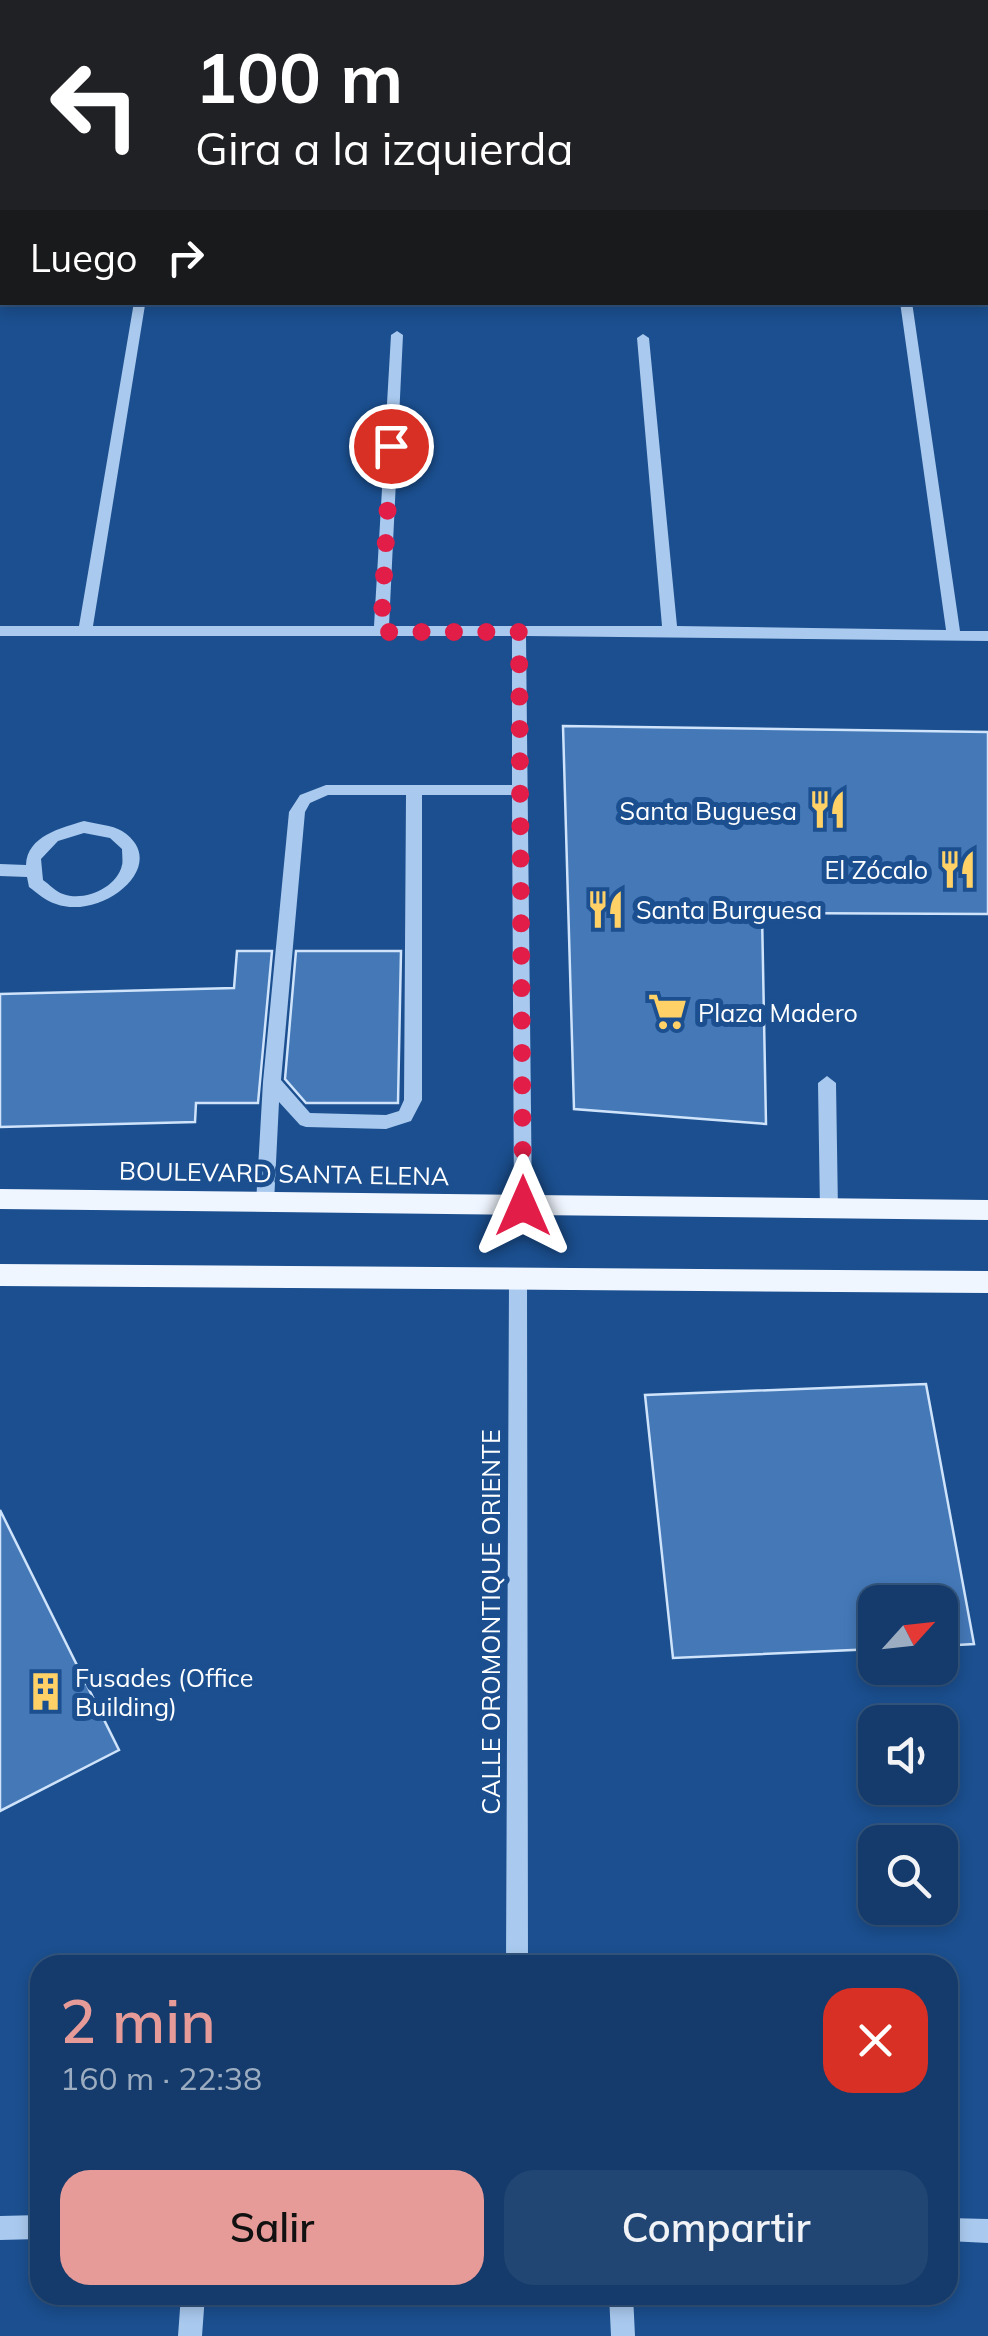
<!DOCTYPE html>
<html lang="es">
<head>
<meta charset="utf-8">
<style>
	body { margin:0; font-family:Mulish,sans-serif; background:#214673; color:#f1f3f6; height:100vh; display:flex; flex-direction:column; font-size:38px; white-space:nowrap }
	* { box-sizing:border-box; margin:0 }
	p { font-size:32px; color:#9dadc1 }
	.icon { flex:none; width:55px; height:55px; fill:none; stroke:currentColor; stroke-width:2; stroke-linecap:round; stroke-linejoin:round }
	.map { position:relative; flex:1; overflow:hidden }
	.drawer { position:absolute; left:30px; top:1955px; width:928px; height:350px; display:flex; flex-direction:column; background:#143b6b; border-radius:30px; box-shadow:0 5px 15px #0003,0 0 0 2px #33557e }
	.drawer>* { flex:none }
	.banner { position:absolute; left:0px; top:0px; width:990px; height:305px; box-shadow:0 5px 15px #0003,0 0 0 2px #33557e; background:#202124; color:#fff; overflow:hidden }
	.needle { width:65px; rotate:63deg }
	.controls { position:absolute; left:858px; top:1585px; display:grid; gap:20px }
	.controls a { display:grid; place-items:center; width:100px; height:100px; border-radius:20px; background:#143b6b; box-shadow:0 5px 15px #0003,0 0 0 2px #33557e; font-size:50px }
	.pin { position:absolute; display:grid; place-items:center; width:85px; height:85px; color:#fff; margin:-42px; border:5px solid #fff; border-radius:50%; box-shadow:0 2px 10px #0007 }
	.me { position:absolute; width:110px; margin:-55px; rotate:0deg; stroke-linejoin:round; filter:drop-shadow(0 0 8px #0008) }
	.turn { display:flex; align-items:center; gap:35px; height:210px; padding:0 30px; font-size:45px }
	.turn .icon { width:130px; height:130px; stroke-width:2.5 }
	.turn b { display:block; font-size:70px; line-height:85px }
	.then { display:flex; align-items:center; height:95px; padding:0 30px; background:#0003; gap:20px; font-size:38px }
	.round { display:grid; place-items:center; flex:none; width:105px; height:105px; border-radius:30px; background:#214673 }
	.overview { display:flex; align-items:center; justify-content:space-between; height:170px; padding:0 30px }
	h1 { font-size:60px; font-weight:600; line-height:75px; color:#e69b98 }
	.primary-button { display:flex; gap:20px; margin-top:auto; padding:20px 30px }
	.primary-button a { flex:1; height:115px; border-radius:30px; background:#e69b98; color:#111; font-size:40px; font-weight:600; line-height:115px; text-align:center }
	.primary-button a+a { background:#214673; color:#f1f3f6 }
	.map>svg:first-child { display:block }
</style>
</head>
<body>
<div class="map">
<svg width="988" height="2336" viewBox="0 0 988 2336">
	<rect width="100%" height="100%" fill="#1b4f8f"/>
	<!-- building -->
	<path fill="#4478b7" stroke="#cfe3fa" stroke-width="2.5" d="M563,726L988,732V914L762,913L766,1124L574,1109Z
		M237,951H272L258,1103H196L195,1122L0,1127V994L234,988Z
		M296,951H401L398,1103H306L285,1079Z
		M926,1384L974,1644L940,1646V1602H875V1649L673,1658L645,1395Z
		M0,1510L119,1750L0,1811Z"/>
	<g fill="none" stroke-linecap="round" stroke-linejoin="round">
		<!-- minor -->
		<path fill="#a9c9ee" fill-rule="evenodd" d="M839,0H855L857,2H842Z
			M134,302L145,305L93,626H374L391,335L397,331L403,335L389,626H662L637,338L643,334L649,338L677,626L946,630L900,302H912L960,631H988V641L526,636L532,1207L529,1212H517L514,1207L512,795H422V1100L411,1121L386,1129L306,1127L300,1125L279,1102L274,1203L271,1208H259L256,1203L263,1082L289,812L300,795L326,785H512V636H0V626H79ZM328,795H406L404,1100L399,1111L386,1115L310,1113L281,1080L305,812L310,803Z
			M84,821C96,824 112,825 122,831C173,864 102,921 56,904C46,901 37,893 29,887L27,877L0,876V864L26,865C27,836 61,828 84,821ZM84,833L110,838L122,849C122,852 123,863 122,865C117,888 84,902 63,894C56,892 49,884 43,880L41,859L58,841Z
			M827,1076L836,1083L838,1211L835,1216H823L820,1211L818,1083Z
			M518,1271L524,1274L527,1279L528,1965H506L509,1279L512,1274Z
			M40,2215V2239L0,2240V2216Z
			M948,2218L988,2219V2243L948,2241Z
			M181,2295H205L202,2336H178Z
			M609,2295H633L635,2336H611Z"/>
		<!-- major -->
		<path fill="#f0f6ff" fill-rule="evenodd" d="M0,1189L988,1200V1220L0,1209Z
			M0,1264L988,1271V1293L0,1286Z"/>
	</g>
	<g fill="none" stroke-linecap="round" stroke-linejoin="round">
		<!-- route -->
		<path stroke="#e11d48" stroke-width="18" stroke-dasharray="0 32.4" d="M391,446L381,632H519L523,1206"/>
	</g>
	<!-- icons -->
	<defs>
		<symbol id="restaurant-bare" viewBox="-9 -9 18 18"><path d="M-5-6h1v4h1v-4h1v4h1v-4h1v5L-1.5 .5V6h-2V.5L-5-1ZM5-6V6H3V1.5H1.5Q1.5-4 5-6Z" fill="#ffd166" stroke="#1b4f8f" stroke-width="2.5" paint-order="stroke"/></symbol>
		<symbol id="supermarket-bare" viewBox="-9 -9 18 18"><path d="M-6-5.5h2.5l.6 2H6L4.5 2H-2.5L-4.4-4H-6ZM-1.5 3.2a1.3 1.3 0 1 0 .1 0ZM3 3.2a1.3 1.3 0 1 0 .1 0Z" fill="#ffd166" stroke="#1b4f8f" stroke-width="2.5" paint-order="stroke"/></symbol>
		<symbol id="building-bare" viewBox="-9 -9 18 18"><path d="M-4-6H4V6H1V3H-1V6H-4ZM-2.5-4.3h1.7v1.8h-1.7ZM.8-4.3h1.7v1.8H.8ZM-2.5-1h1.7V.8h-1.7ZM.8-1h1.7V.8H.8Z" fill="#ffd166" stroke="#1b4f8f" stroke-width="2.5" paint-order="stroke"/></symbol>
	</defs>
	<g fill-rule="evenodd">
		<use href="#restaurant-bare" x="800" y="782" width="55" height="55"/>
		<use href="#restaurant-bare" x="930" y="842" width="55" height="55"/>
		<use href="#restaurant-bare" x="578" y="882" width="55" height="55"/>
		<use href="#supermarket-bare" x="640" y="984" width="55" height="55"/>
		<use href="#building-bare" x="18" y="1664" width="55" height="55"/>
	</g>
	<g text-anchor="middle" dominant-baseline="central" stroke-width="10" stroke-linejoin="round" paint-order="stroke">
		<!-- poi labels -->
		<g font-size="25" fill="#fff" stroke="#1b4f8f" text-anchor="start">
			<text x="797" y="810" text-anchor="end">Santa Buguesa</text>
			<text x="928" y="869" text-anchor="end">El Zócalo</text>
			<text x="636" y="909">Santa Burguesa</text>
			<text x="698" y="1012">Plaza Madero</text>
			<text x="75" y="1677">Fusades (Office<tspan x="75" dy="29">Building)</tspan></text>
		</g>
		<!-- street labels -->
		<g font-size="25" fill="#fff" stroke="#1b4f8f">
			<text transform="translate(284 1173) rotate(1)">BOULEVARD SANTA ELENA</text>
			<text transform="translate(490 1622) rotate(-90)">CALLE OROMONTIQUE ORIENTE</text>
		</g>
	</g>
</svg>
<div class="controls">
<a><svg class="needle" viewBox="-14 -14 28 28"><path d="M0-13l5 13h-10z" fill="#e53935"/><path d="M0 13l5-13h-10z" fill="#9dadc1"/></svg></a>
<a><svg class="icon" aria-label="sound" viewBox="0 0 24 24"><path d="M4 9h4l5-4v14l-5-4H4zM17 9q2 3 0 6"/></svg></a>
<a><svg class="icon" aria-label="search" viewBox="0 0 24 24"><circle cx="10" cy="10" r="6"/><path d="M15 15l6 6"/></svg></a>
</div>
<div class="pin" style="left:391px;top:446px;background:#d93025"><svg class="icon" aria-label="arrive" viewBox="0 0 24 24"><path d="M6 21V4h12l-3 4 3 4H6"/></svg></div>
<svg class="me" style="left:523px;top:1206px" viewBox="-20 -20 40 40"><path d="M0-17L14 15 0 8-14 15z" fill="#e11d48" stroke="#fff" stroke-width="4"/></svg>
<div class="banner">
<div class="turn"><svg class="icon" aria-label="left" viewBox="0 0 24 24"><path d="M17 20v-9H6M10 6l-5 5 5 5"/></svg><div><b>100 m</b>Gira a la izquierda</div></div>
<div class="then">Luego<svg class="icon" aria-label="right" viewBox="0 0 24 24"><path d="M7 20v-9h11M14 6l5 5-5 5"/></svg></div>
</div>
<section class="drawer">
<div class="overview"><div><h1>2 min</h1><p>160 m · 22:38</p></div><a class="round" style="background:#d93025;color:#fff"><svg class="icon" aria-label="close" viewBox="0 0 24 24"><path d="M6 6l12 12M18 6L6 18"/></svg></a></div>
<div class="primary-button"><a>Salir</a><a>Compartir</a></div>
</section>
</div>
</body>
</html>
